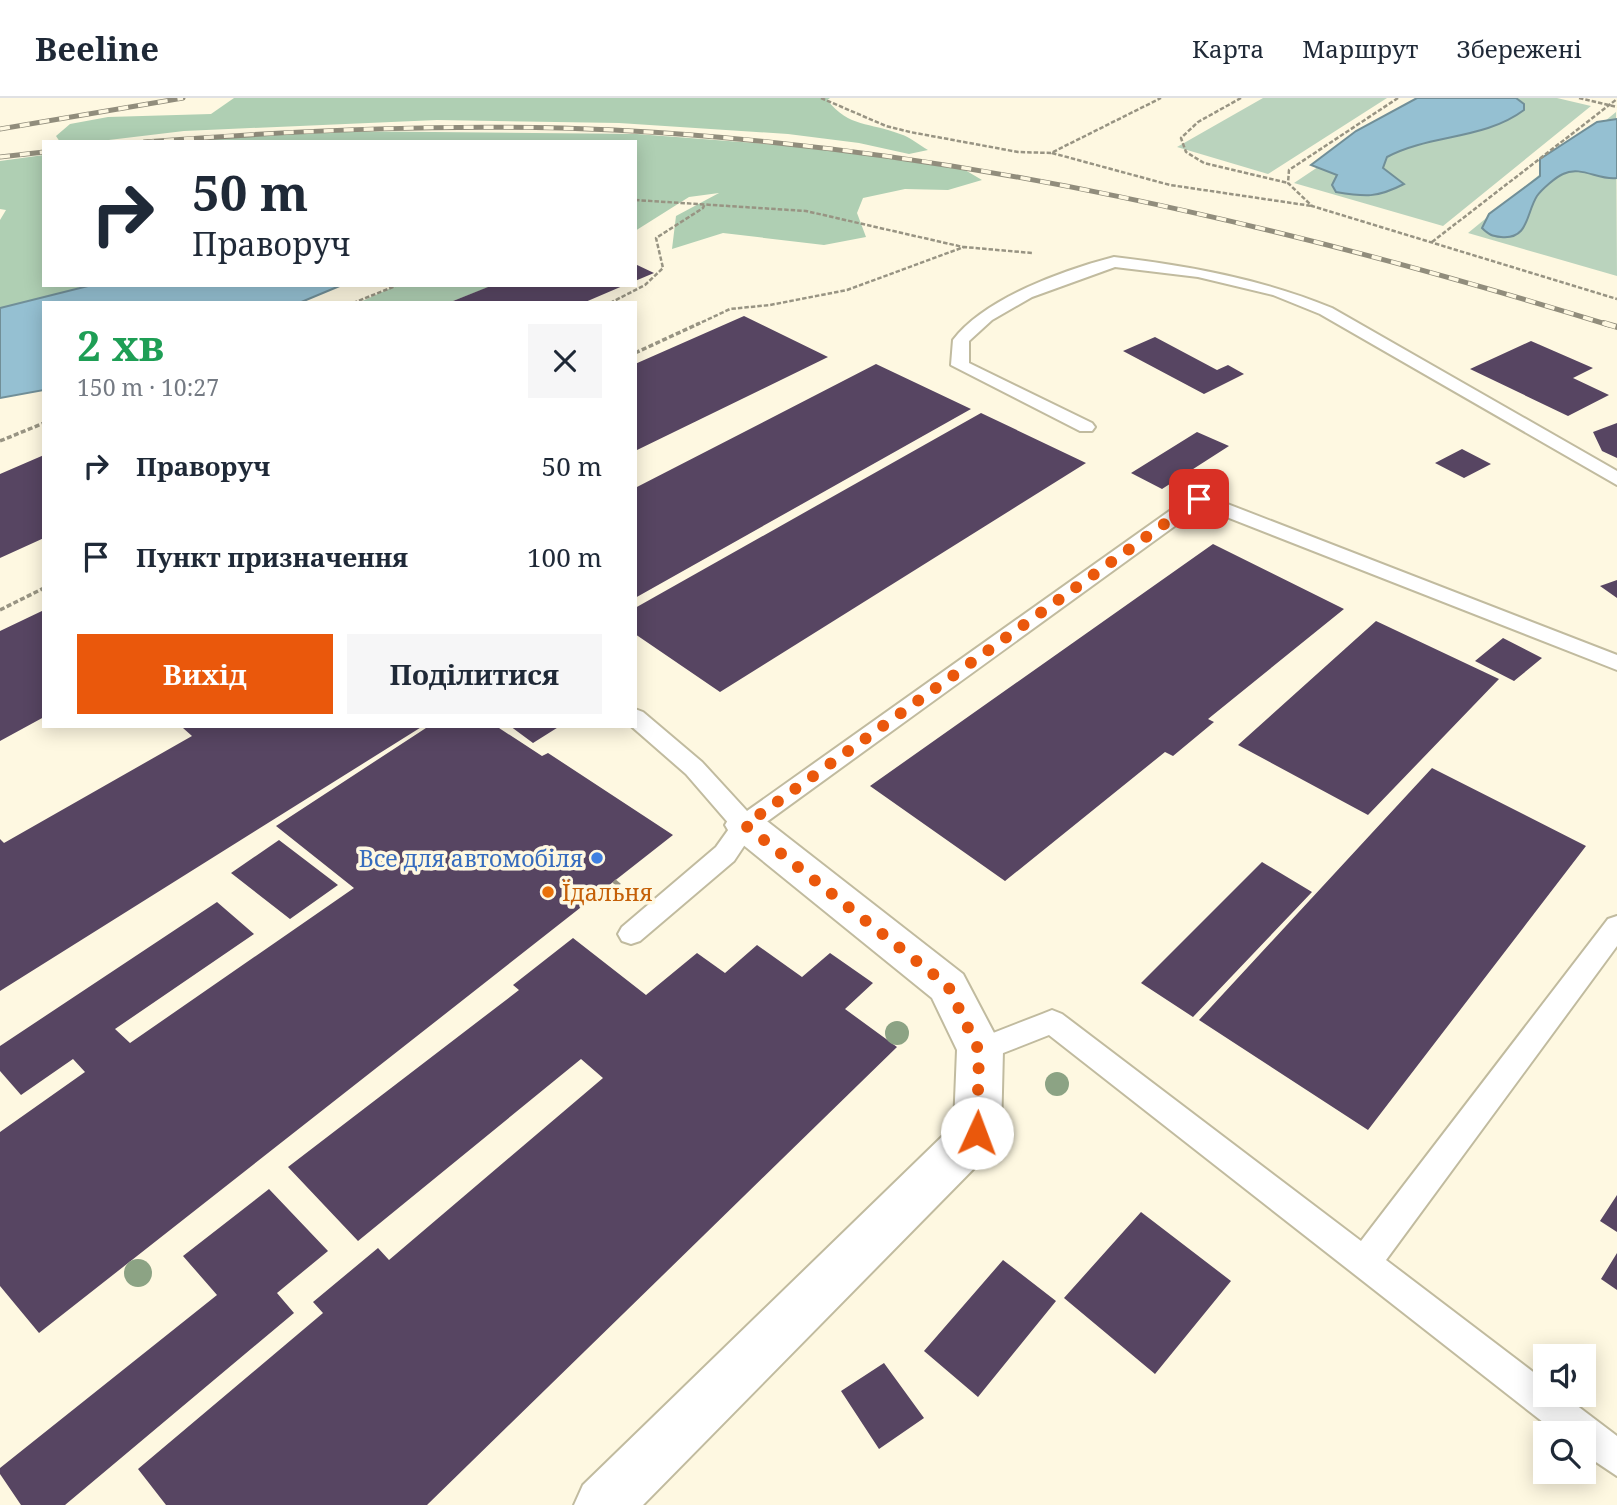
<!DOCTYPE html>
<html lang="uk">
<head>
<meta charset="utf-8">
<style>
	body { margin:0; font-family:"Noto Serif",serif; background:#f6f6f7; color:#1f2937; height:100vh; display:flex; flex-direction:column; font-size:26px; white-space:nowrap }
	* { box-sizing:border-box; margin:0 }
	p { font-size:23px; color:#747a83 }
	.icon { flex:none; width:38px; height:38px; fill:none; stroke:currentColor; stroke-width:2; stroke-linecap:round; stroke-linejoin:round }
	.map { position:relative; flex:1; overflow:hidden }
	.drawer { position:absolute; left:42px; top:203px; width:595px; height:427px; display:flex; flex-direction:column; background:#fff; border-radius:0px; box-shadow:0 4px 18px #0003 }
	.drawer>* { flex:none }
	.hud { position:absolute; left:42px; top:42px; width:595px; height:147px; border-radius:0px; box-shadow:0 4px 18px #0003; background:#fff; color:#1f2937; overflow:hidden }
	.controls { position:absolute; left:1533px; top:1246px; display:grid; gap:14px }
	.controls a { display:grid; place-items:center; width:63px; height:63px; border-radius:0px; background:#fff; box-shadow:0 4px 18px #0003; font-size:35px }
	.pin { position:absolute; display:grid; place-items:center; width:60px; height:60px; color:#fff; margin:-30px; border-radius:14px; box-shadow:0 4px 10px #0006 }
	.me { position:absolute; width:77px; margin:-38px; rotate:2deg; stroke-linejoin:round; filter:drop-shadow(0 0 5px #0008) }
	.turn { display:flex; align-items:center; gap:24px; height:147px; padding:0 35px; font-size:32px }
	.turn .icon { width:91px; height:91px; stroke-width:2.5 }
	.turn b { display:block; font-size:49px; line-height:60px }
	.round { display:grid; place-items:center; flex:none; width:74px; height:74px; border-radius:0px; background:#f6f6f7 }
	.overview { display:flex; align-items:center; justify-content:space-between; height:119px; padding:0 35px }
	h1 { font-size:42px; font-weight:700; line-height:52px; color:#1e9e55 }
	.primary-button { display:flex; gap:14px; margin-top:auto; padding:14px 35px }
	.primary-button a { flex:1; height:80px; border-radius:0px; background:#ea580c; color:#fff; font-size:28px; font-weight:700; line-height:80px; text-align:center }
	.primary-button a+a { background:#f6f6f7; color:#1f2937 }
	ul { padding:0; list-style:none }
	li { display:flex; align-items:center; gap:21px; height:91px; padding:0 35px }
	li div { flex:1 }
	li b { display:block; font-size:26px }
	li em { font-style:normal }
	header { display:flex; align-items:center; gap:42px; box-sizing:border-box; height:98px; padding:0 35px; background:#fff; border-bottom:2px solid #e0e1e3 }
	header strong { font-size:33px }
	nav { display:flex; gap:38px; margin-inline-start:auto; font-size:24px }
	.map>svg:first-child { display:block }
</style>
</head>
<body>
<header>
<strong>Beeline</strong>
<nav><a>Карта</a><a>Маршрут</a><a>Збережені</a></nav>
</header>
<div class="map">
<svg width="1617" height="1407" viewBox="0 0 1617 1407">
	<rect width="100%" height="100%" fill="#fef8e1"/>
	<!-- green -->
	<path fill="#bad3bd" d="M1263,0H1387L1268,76L1177,49Z
		M1421,0H1557L1591,8L1443,128L1294,85Z
		M1616,14L1617,178L1468,135Z"/>
	<!-- forest -->
	<path fill="#afcfb3" d="M234,0H830L827,2C850,30 869,24 900,36C910,39 919,47 928,52L909,56L859,45L788,36L619,25L437,22L184,33L92,44H60L56,38L70,26L108,19L211,16Z
		M329,33L637,36L870,54L965,72L982,82L948,92L905,91L863,100L857,115L866,139L824,147L723,135L672,151L676,118L719,95L689,99L635,133V44H145Z
		M44,57V187H89L0,211V122L6,112L0,111V63Z
		M383,187H494L448,205H358L391,190Z"/>
	<!-- water -->
	<path fill="#95c0d2" stroke="#718f98" stroke-width="2" d="M1417,0H1516L1524,6V12C1484,42 1430,36 1387,59L1383,70L1404,86C1377,100 1365,99 1336,94L1332,87L1337,77L1311,67L1356,33Z
		M1617,21V80C1599,83 1581,67 1563,76C1556,79 1542,91 1537,98C1526,115 1529,142 1501,139C1492,138 1489,137 1482,130L1489,116L1540,78V61L1597,24Z
		M92,187H342L299,205H44V292L0,300V210Z"/>
	<!-- building -->
	<path fill="#574562" d="M635,166L654,175L635,183Z
		M493,187H625L583,205H448Z
		M744,218L828,259L635,353V266Z
		M1155,239L1217,272L1228,267L1244,276L1204,296L1123,253Z
		M1531,243L1593,270L1573,280L1609,297L1568,318L1470,271Z
		M876,266L971,311L635,500V390Z
		M981,315L1086,365L720,594L635,536V510Z
		M1617,325V360L1602,353L1593,334Z
		M1197,334L1229,348L1162,391L1131,375Z
		M1462,351L1491,366L1464,380L1435,365Z
		M44,357V440L0,460V376Z
		M1213,446L1344,511L1208,621L1214,624L1173,658L1165,654L1005,783L870,688Z
		M1617,482V500L1600,488Z
		M44,512V619L0,643V533Z
		M1376,523L1499,581L1368,717L1238,647Z
		M1503,540L1542,560L1514,583L1475,563Z
		M187,628H423L0,893V741L4,745L192,638L183,630Z
		M429,628H496L542,658L548,655L673,737L39,1235L0,1188V1034L85,974L73,961L21,997L0,973V948L217,804L254,836L115,931L130,945L354,790L276,728Z
		M510,628H560L533,645Z
		M1432,670L1586,748L1368,1032L1199,922Z
		M279,742L338,787L290,821L231,775Z
		M1262,764L1312,794L1193,919L1141,885Z
		M573,840L646,897L697,855L725,875L757,847L802,879L830,855L873,885L845,911L897,949L427,1407H166L138,1371L323,1215L313,1204L378,1150L389,1162L603,980L581,961L358,1143L288,1069L519,892L513,887Z
		M269,1091L328,1153L277,1195L294,1215L65,1407H21L0,1376V1370L217,1197L183,1158Z
		M1617,1097V1134L1600,1123Z
		M1141,1114L1231,1183L1155,1276L1064,1200Z
		M1617,1155V1192L1601,1181Z
		M1003,1162L1056,1203L978,1299L924,1253Z
		M884,1265L924,1320L879,1351L841,1293Z"/>
	<g fill="none" stroke-linecap="round" stroke-linejoin="round">
		<defs>
			<path id="lane" d="M1114,159C1190,168 1261,181 1332,210L1617,373V387L1320,216L1273,197L1198,179L1115,169L1032,199L992,222L969,243V265L1092,325L1095,329L1092,333H1080L951,267L953,242C985,200 1064,172 1114,159Z
				M1199,395L1617,557V572L1201,409L754,733L734,763L640,843L631,846L622,843L618,836L622,829L716,749L731,728L686,676L631,628H635V611L643,614L702,664L747,713L1192,397Z
				M1617,818V848L1386,1162L1545,1283V1297H1563L1617,1338V1378L1584,1356V1335H1557L1049,937L980,964L970,960L966,952L970,944L1042,916L1052,912L1062,916L1361,1143L1608,821Z"/>
			<path id="street" d="M745,713L759,717L963,876L1003,952L1001,1035L994,1050L643,1407H574L583,1387L954,1027L957,952L932,900L731,737L725,727L731,717Z"/>
		</defs>
		<!-- lane casing -->
		<use href="#lane" stroke="#c1bb9f" stroke-width="4"/>
		<!-- street casing -->
		<use href="#street" stroke="#c1bb9f" stroke-width="4"/>
		<!-- path-far2 -->
		<path stroke="#989483" stroke-width="2.5" stroke-dasharray="4.5 2" stroke-linecap="butt" d="M821,0L886,28L910,34L1018,54L1051,55L1161,0
			M1241,0L1198,24L1181,40L1186,54L1204,65L1288,85
			M1398,0L1289,72L1288,85L1312,108L1617,201
			M1579,0L1617,9
			M1052,55L1170,87L1312,108
			M635,102L806,113L963,149
			M1432,144L1617,1
			M353,205L398,187
			M610,205L645,187L663,170L656,140L703,110L705,105
			M696,227L730,211L770,207L847,192L964,149L1032,155"/>
		<!-- path-far1 -->
		<path stroke="#989483" stroke-width="3.5" stroke-dasharray="5 2.5" stroke-linecap="butt" d="M635,255L700,225
			M0,343L44,325
			M0,512L44,490"/>
		<!-- path -->
		<path stroke="#989483" stroke-width="4.5" stroke-dasharray="7 3.5" stroke-linecap="butt" d="M614,783L626,793"/>
		<!-- lane -->
		<use href="#lane" fill="#fff" fill-rule="evenodd"/>
		<!-- street -->
		<use href="#street" fill="#fff" fill-rule="evenodd"/>
		<defs>
			<path id="rail-far1" d="M0,31L183,0
				M144,44C301,32 457,25 614,32C954,49 1286,127 1609,227
				M0,59L44,54"/>
			<path id="rail" d="M1604,225L1617,229"/>
		</defs>
		<!-- rail-far1 casing -->
		<use href="#rail-far1" stroke="#918d7c" stroke-width="5"/>
		<!-- rail casing -->
		<use href="#rail" stroke="#918d7c" stroke-width="6"/>
		<!-- rail-far1 -->
		<use href="#rail-far1" stroke="#fef8e1" stroke-width="3.5" stroke-dasharray="10" stroke-linecap="butt"/>
		<!-- rail -->
		<use href="#rail" stroke="#fef8e1" stroke-width="4.5" stroke-dasharray="12" stroke-linecap="butt"/>
	</g>
	<!-- trees -->
	<g fill="#8ca384">
		<circle cx="897" cy="935" r="12"/>
		<circle cx="1057" cy="986" r="12"/>
		<circle cx="138" cy="1175" r="14"/>
	</g>
	<g fill="none" stroke-linecap="round" stroke-linejoin="round">
		<!-- route -->
		<path stroke="#ea580c" stroke-width="12" stroke-dasharray="0 21.6" d="M977,1035L979,953L948,888L745,727L1199,401"/>
	</g>
	<!-- markers -->
	<circle fill="#3f7fe0" stroke="#fef8e1" stroke-width="2.5" cx="597" cy="760" r="7"/>
	<circle fill="#e8710a" stroke="#fef8e1" stroke-width="2.5" cx="548" cy="794" r="7"/>
	<g text-anchor="middle" dominant-baseline="central" stroke-width="7" stroke-linejoin="round" paint-order="stroke">
		<!-- shop labels -->
		<g font-size="23" fill="#366cbe" stroke="#fef8e1" text-anchor="end">
			<text x="583" y="760">Все для автомобіля</text>
		</g>
		<!-- food labels -->
		<g font-size="23" fill="#c56008" stroke="#fef8e1" text-anchor="start">
			<text x="562" y="794">Їдальня</text>
		</g>
	</g>
</svg>
<div class="controls">
<a><svg class="icon" aria-label="sound" viewBox="0 0 24 24"><path d="M4 9h4l5-4v14l-5-4H4zM17 9q2 3 0 6"/></svg></a>
<a><svg class="icon" aria-label="search" viewBox="0 0 24 24"><circle cx="10" cy="10" r="6"/><path d="M15 15l6 6"/></svg></a>
</div>
<div class="pin" style="left:1199px;top:401px;background:#d93025"><svg class="icon" aria-label="arrive" viewBox="0 0 24 24"><path d="M6 21V4h12l-3 4 3 4H6"/></svg></div>
<svg class="me" style="left:977px;top:1035px" viewBox="-20 -20 40 40"><circle r="19" fill="#fff"/><path d="M0-13L10 11 0 6-10 11z" fill="#ea580c"/></svg>
<div class="hud">
<div class="turn"><svg class="icon" aria-label="right" viewBox="0 0 24 24"><path d="M7 20v-9h11M14 6l5 5-5 5"/></svg><div><b>50 m</b>Праворуч</div></div>
</div>
<section class="drawer">
<div class="overview"><div><h1>2 хв</h1><p>150 m · 10:27</p></div><a class="round"><svg class="icon" aria-label="close" viewBox="0 0 24 24"><path d="M6 6l12 12M18 6L6 18"/></svg></a></div>
<ul>
<li><svg class="icon" aria-label="right" viewBox="0 0 24 24"><path d="M7 20v-9h11M14 6l5 5-5 5"/></svg><div><b>Праворуч</b></div><em>50 m</em></li>
<li><svg class="icon" aria-label="arrive" viewBox="0 0 24 24"><path d="M6 21V4h12l-3 4 3 4H6"/></svg><div><b>Пункт призначення</b></div><em>100 m</em></li>
</ul>
<div class="primary-button"><a>Вихід</a><a>Поділитися</a></div>
</section>
</div>
</body>
</html>
